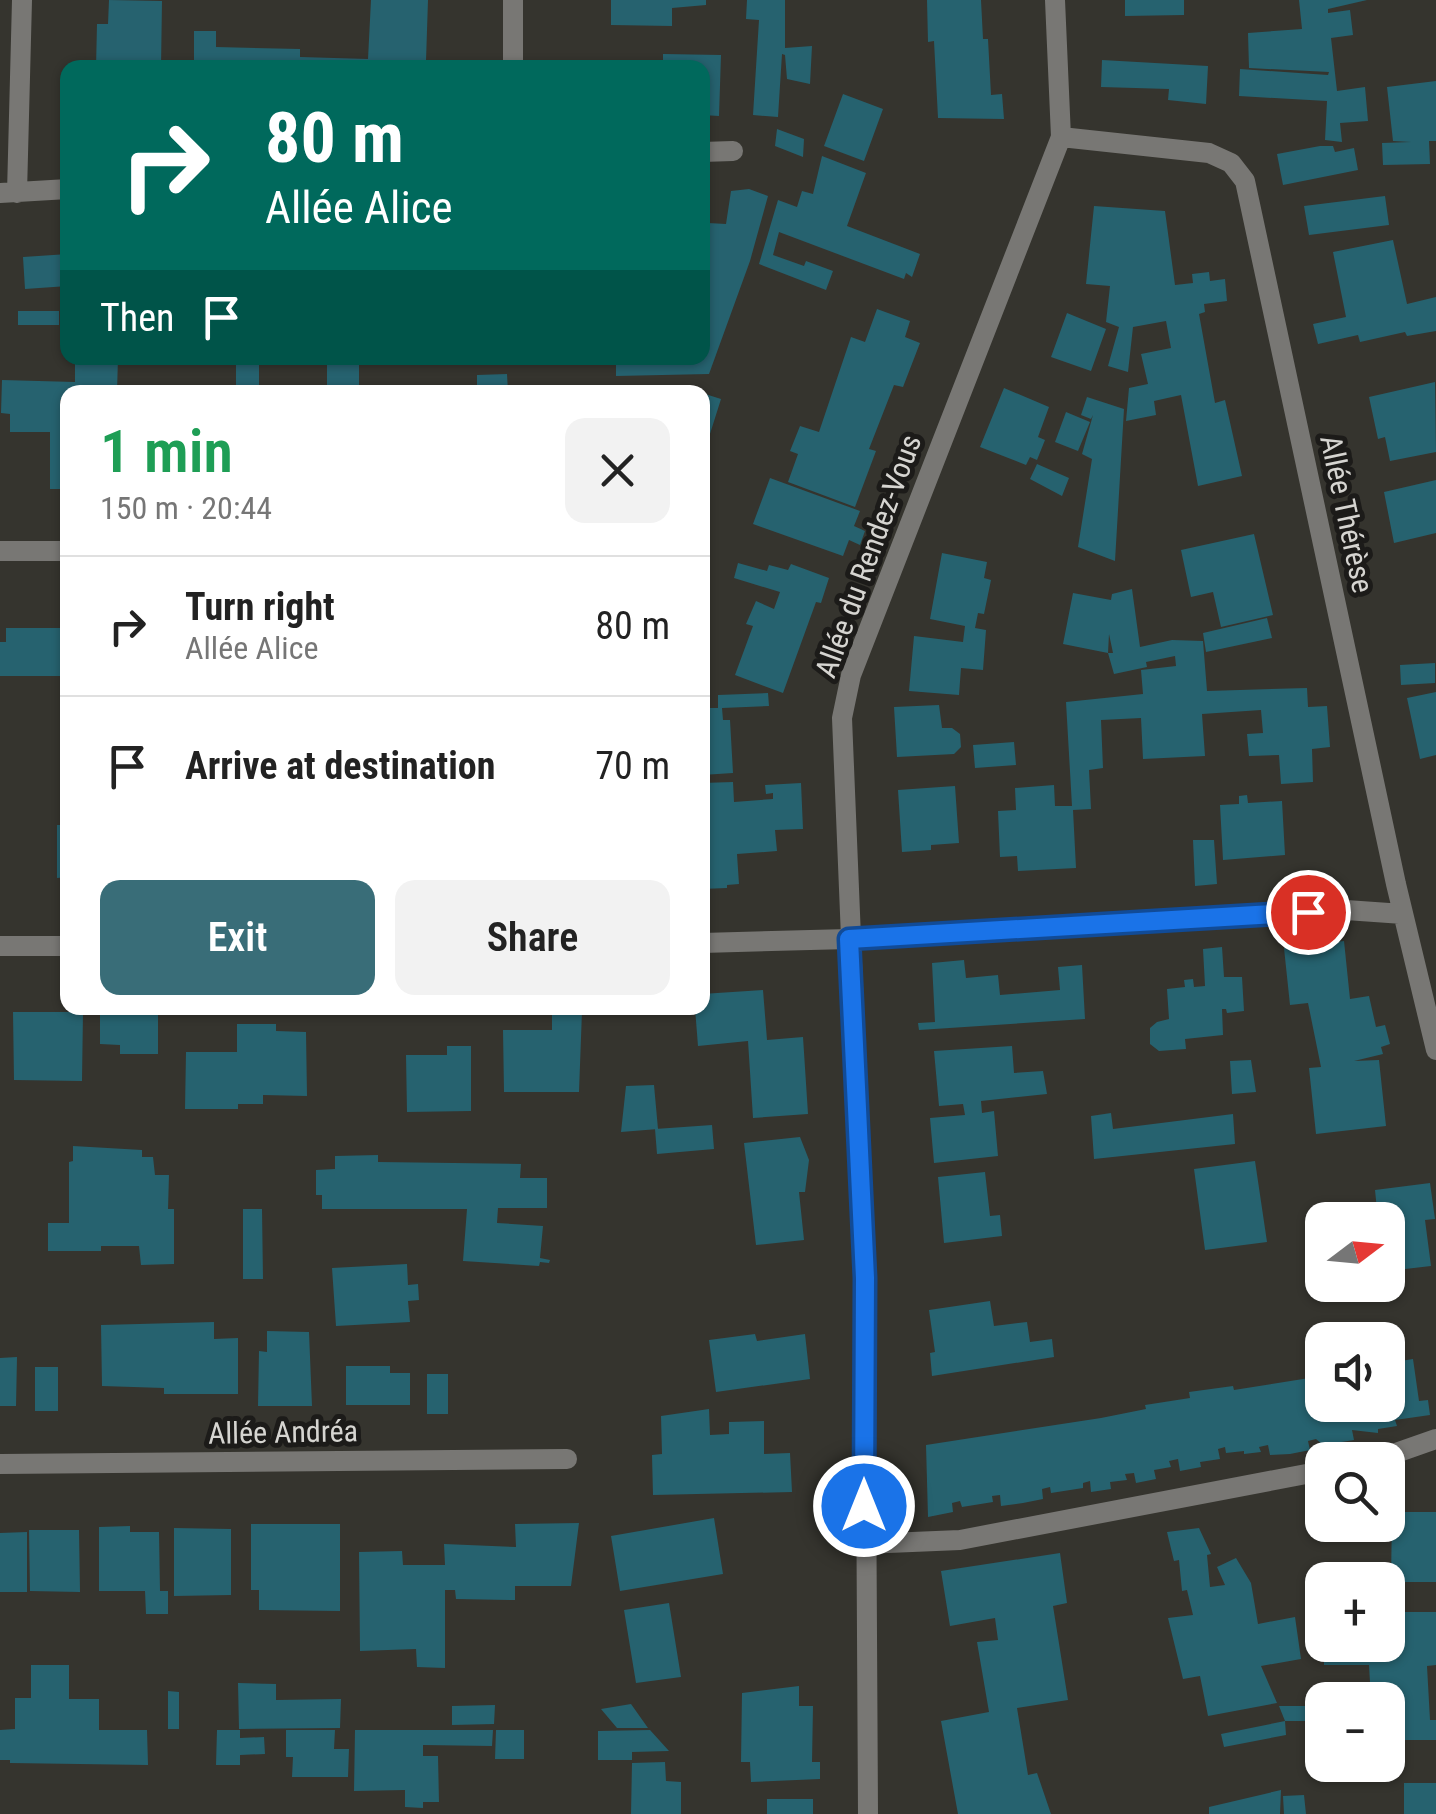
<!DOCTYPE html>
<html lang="en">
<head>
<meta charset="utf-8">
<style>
	body { margin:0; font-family:"Roboto Condensed",sans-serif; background:#f2f2f2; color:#222; height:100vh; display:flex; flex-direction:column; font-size:38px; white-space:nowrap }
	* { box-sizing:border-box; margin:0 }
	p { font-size:32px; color:#767676 }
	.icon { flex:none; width:55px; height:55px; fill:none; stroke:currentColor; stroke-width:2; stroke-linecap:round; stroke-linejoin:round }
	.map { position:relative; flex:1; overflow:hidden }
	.side { position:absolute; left:60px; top:385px; width:650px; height:630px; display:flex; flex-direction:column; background:#fff; border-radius:20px; box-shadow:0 2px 8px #0004 }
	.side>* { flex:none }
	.banner { position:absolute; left:60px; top:60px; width:650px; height:305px; border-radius:20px; box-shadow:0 2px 8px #0004; background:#00695c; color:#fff; overflow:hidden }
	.needle { width:65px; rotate:74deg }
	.tools { position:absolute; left:1305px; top:1202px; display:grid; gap:20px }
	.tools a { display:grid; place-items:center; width:100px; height:100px; border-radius:20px; background:#fff; box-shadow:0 2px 8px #0004; font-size:50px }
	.pin { position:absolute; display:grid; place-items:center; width:85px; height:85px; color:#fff; margin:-42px; border:5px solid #fff; border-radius:50%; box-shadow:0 2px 10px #0007 }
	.me { position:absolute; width:110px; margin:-55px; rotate:0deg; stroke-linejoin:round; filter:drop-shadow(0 0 8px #0008) }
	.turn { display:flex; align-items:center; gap:35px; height:210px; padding:0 40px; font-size:45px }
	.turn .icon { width:130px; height:130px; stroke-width:2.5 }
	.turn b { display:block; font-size:70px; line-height:85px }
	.then { display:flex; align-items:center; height:95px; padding:0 40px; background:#0003; gap:20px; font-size:38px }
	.round { display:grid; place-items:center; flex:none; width:105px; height:105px; border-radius:20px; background:#f2f2f2 }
	.summary { display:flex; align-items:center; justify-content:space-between; height:170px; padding:0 40px }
	h1 { font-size:60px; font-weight:600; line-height:75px; color:#1e9e55 }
	.button { display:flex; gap:20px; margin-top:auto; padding:20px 40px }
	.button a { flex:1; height:115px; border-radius:20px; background:#396d78; color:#fff; font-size:40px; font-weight:600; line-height:115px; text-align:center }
	.button a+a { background:#f2f2f2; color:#222 }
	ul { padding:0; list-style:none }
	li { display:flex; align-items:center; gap:30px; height:140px; padding:0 40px; border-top:2px solid #e0e0e0 }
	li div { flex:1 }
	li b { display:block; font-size:38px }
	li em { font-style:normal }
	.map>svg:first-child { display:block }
</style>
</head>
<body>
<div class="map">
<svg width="1436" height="1814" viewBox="0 0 1436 1814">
	<rect width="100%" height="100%" fill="#35342e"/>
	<!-- building -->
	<path fill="#26626f" d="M109,0L162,1L161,68L114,64V68H96L97,24H108Z
		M371,0H428L426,61L393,60V68H194V31H216V47L300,49V57L368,59Z
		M611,0H706V5L672,8V26L611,25Z
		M747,0H785V48L812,46L810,84L787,79L785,55L782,54L778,117L753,115L759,20L746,19Z
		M927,0H981L983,39H988L991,95L1002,94L1004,119L938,118L934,41L928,42Z
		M1125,0H1184V15L1125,16Z
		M1299,0H1367L1328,9V13L1350,10L1353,35L1331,38L1337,91L1365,87L1368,121L1340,123L1342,142L1325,140L1327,101L1239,96L1240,69L1328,75L1329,72L1249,68L1248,33L1302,29Z
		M663,54L721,55L719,116L702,115V68H663Z
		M1102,60L1208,66L1206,104L1168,100L1169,89L1101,87Z
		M1436,81V141H1429L1430,164L1383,165L1382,143L1411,142L1393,141L1387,87Z
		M843,94L883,109L864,161L824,146Z
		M777,129L804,139L803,157L775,146Z
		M1320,146H1333L1335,152L1354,148L1358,170L1283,185L1277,154Z
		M822,156L866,173L847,226L920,254L912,277L906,273L904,279L779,232L773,255L804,266L806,261L833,271L826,290L759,264L778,200L797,207L802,191L813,194Z
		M749,189L768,196L750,261L709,374L616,376V358H702V272H710L708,223L726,224L731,191Z
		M1385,196L1389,225L1309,235L1304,206Z
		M1094,206L1165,211L1175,285L1193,283L1192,274L1209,272L1210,281L1225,279L1227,301L1204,304L1205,312L1199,314L1215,403L1225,400L1242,476L1198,486L1181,395L1154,401L1156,415L1126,421L1129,388L1148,384L1141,354L1171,348L1166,321L1133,327L1128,372L1108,366L1119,327L1106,322L1110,286L1086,284Z
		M1393,240L1407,304L1436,297V331L1407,336L1405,332L1360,342L1358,335L1318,344L1313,324L1346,317L1333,252Z
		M68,254V286L25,289L23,257Z
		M877,309L910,321L905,337L920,343L903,387L894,385L869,449L876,451L855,507L788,482L798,454L790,451L800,426L819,432L851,337L865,342Z
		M18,311H59V325H18Z
		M1067,313L1106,329L1091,371L1051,357Z
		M75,358H118L117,392H68V400H60V414H68V489H50V432H10V414L1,413L2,380L75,382Z
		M236,358H259V392H236Z
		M327,358H359V392H327Z
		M507,374L508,392H477V375Z
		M1435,382L1436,452L1390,461L1385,437L1378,439L1369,397Z
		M532,387H602V392H532Z
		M1004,388L1049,407L1038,437L1045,440L1037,460L1030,457L1026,465L980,447Z
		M702,393L721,399L703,456H702Z
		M1087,397L1124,409L1115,561L1078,547L1092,459L1082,454L1093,415L1091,419L1081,415Z
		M1066,412L1090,422L1078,451L1055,442Z
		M1037,464L1069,478L1062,496L1030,479Z
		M770,478L860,511L854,526L865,531L860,545L849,540L843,556L753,524Z
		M1436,480V533L1394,543L1384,492Z
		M1254,534L1273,615L1221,627L1213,592L1191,597L1181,550Z
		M942,553L987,562L984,578L991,580L984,614L978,613L975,628L986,630L983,670L961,668L959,695L909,691L914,636L963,642L965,626L930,619Z
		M738,563L767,571L769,565L788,570L791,564L829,578L821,603L816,602L783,693L735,675L753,626L746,624L756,601L774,609L780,592L734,578Z
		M1132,589L1140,647L1172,640L1203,641L1207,691L1307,688L1308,707L1327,706L1330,747L1312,749L1313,782L1281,784L1279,755L1249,756L1247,734L1263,733L1261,710L1202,714L1205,756L1143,759L1141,718L1101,720L1103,768L1089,770L1091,809L1073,810L1076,868L1018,871L1017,856L1000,857L998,811L1016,810L1015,788L1054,785L1055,806H1072L1066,702L1143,694L1141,670L1176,666L1175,656L1146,662L1147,667L1114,674L1108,653H1113L1109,634L1108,653L1063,644L1073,593L1111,600L1112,594Z
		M63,615H68V671H64L63,676H0V642H6V628H63Z
		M1267,618L1272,638L1206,652L1203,633Z
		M1435,663V683L1401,685L1400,665Z
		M1436,692V755L1420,759L1407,698Z
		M768,693L769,706L722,708L723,720H730L733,773L702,775V708H718V695Z
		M939,705L942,728H952L960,734L961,747L954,754L897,757L894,707Z
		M1014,742L1016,765L975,768L973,745Z
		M733,782L734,802L773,799V793L766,794L765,785L801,783L803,829L775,830L777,851L737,854L739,884L727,885V888L702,889V783Z
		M955,786L959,843L931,845V850L902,852L898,790Z
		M1247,795L1248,803L1282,801L1285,855L1223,860L1220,805L1239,804V796Z
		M62,816L68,817V877L57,878V825H62Z
		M1193,840H1214L1217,884L1195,886Z
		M1344,941L1350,999L1369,996L1376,1027L1385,1025L1390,1044L1381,1047L1383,1054L1354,1061L1379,1060L1386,1126L1316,1134L1309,1068L1321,1067L1308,1003L1290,1005L1284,948Z
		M1222,947L1224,977H1242L1244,1011L1227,1013L1226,1009H1222L1223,1035L1185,1039L1186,1049L1159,1051L1150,1044V1028L1157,1022L1169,1019L1167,989L1185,987L1184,980L1193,979L1194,987L1205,986L1203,949Z
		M964,960L966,978L998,975L1000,995L1060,990L1058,967L1082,965L1085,1019L919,1030L918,1023L935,1022L932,963Z
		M763,990L767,1040L803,1037L808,1114L753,1118L748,1041L698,1046L695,1008H702V994Z
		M552,1011H582L579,1092H504L503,1030H552Z
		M13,1012H83L82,1081L14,1080Z
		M100,1015H158V1054H120V1045L100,1044Z
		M237,1024H276V1031L306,1032L307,1096L263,1095V1104H238V1109H185L186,1052H237Z
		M447,1046H471V1111L407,1112L406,1055H447Z
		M1012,1046L1014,1073L1043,1071L1047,1094L981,1101L982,1113L994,1111L998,1156L934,1163L930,1118L965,1115L963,1104L939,1106L934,1051Z
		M1251,1060L1256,1092L1232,1094L1230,1061Z
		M654,1085L658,1129L621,1132L626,1086Z
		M1111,1113L1113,1129L1233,1114L1235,1144L1094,1159L1091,1116Z
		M712,1125L714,1149L657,1154L655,1129Z
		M800,1137L809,1160L805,1192H799L804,1240L756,1245L744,1143Z
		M73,1146L142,1150V1157H153L155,1175H169L168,1209H174V1264L141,1265L139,1246H101V1251H48V1223H69V1162L73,1161Z
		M378,1155V1162L521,1164L520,1178H547V1208H498L497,1223L543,1226L540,1258L550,1260L549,1263L540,1262L539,1266L463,1261L467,1209H322V1195H316V1170L335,1169V1156Z
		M1255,1161L1267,1242L1205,1250L1194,1169Z
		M985,1172L990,1216L1000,1215L1002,1236L944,1243L938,1177Z
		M1430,1183L1435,1219L1425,1220L1431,1266L1388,1271V1220H1378L1375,1190Z
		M243,1209H262L263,1279H243Z
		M407,1264L408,1285L418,1284L419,1300L408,1301L410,1322L336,1326L332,1268Z
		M990,1301L994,1326L1027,1322L1030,1342L1052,1339L1054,1357L932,1376L930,1353L935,1352L929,1310Z
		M214,1322V1339L238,1338V1394H164V1388L102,1386L101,1325Z
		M267,1331L309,1332L312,1406H258L259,1351L267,1352Z
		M755,1334L757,1341L805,1334L810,1379L716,1392L709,1340Z
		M17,1357L16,1406H0V1358Z
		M1413,1359L1419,1401L1428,1400L1430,1415L1395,1420L1397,1426L1378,1429V1433L1352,1430L1354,1440L1323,1445L1316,1439L1308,1441L1310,1450L1290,1454L1270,1455L1268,1445L1259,1447L1261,1452L1244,1454V1451L1226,1453L1225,1447L1218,1449L1220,1459L1200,1462L1201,1467L1180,1471L1178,1459L1169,1461L1171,1467L1154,1470L1156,1479L1136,1483L1134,1473L1125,1474L1127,1480L1110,1482L1111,1489L1091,1492L1090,1481L1083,1483V1488L1051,1493L1050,1487L1042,1489L1043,1499L1023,1503L1001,1506L1000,1495L992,1496L993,1502L962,1507L960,1501L952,1503L953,1512L928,1517L926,1445L1101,1418L1146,1409L1145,1405L1190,1398L1189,1392L1233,1386L1234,1390L1322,1376V1405H1388V1363Z
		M346,1366H390V1373H410V1405H346Z
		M35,1367H58V1411H35Z
		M427,1374H448V1414H427Z
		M709,1409L710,1435L729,1434V1422L764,1421V1454L790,1453L792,1492L653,1495L652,1455L662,1454L661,1416Z
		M1392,1512H1436V1582H1391Z
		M714,1518L723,1574L620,1591L611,1536Z
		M579,1523L571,1586H515V1600L456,1599L455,1590H445V1668L417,1667L416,1649L360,1651L359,1552L402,1551L403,1565H445L444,1544L516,1547L515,1524Z
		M251,1524H340V1611L259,1610V1590H251Z
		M130,1526V1532H159L160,1591H168V1614H146L145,1591H99V1527Z
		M174,1528L231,1529V1595L174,1596Z
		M1199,1528L1211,1554L1207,1555L1210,1587L1225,1585L1217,1567L1236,1558L1251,1583L1258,1624L1295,1617L1301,1659L1261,1666L1277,1703L1208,1716L1200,1676L1183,1679L1168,1618L1193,1615L1187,1590L1182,1591L1179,1560L1174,1561L1167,1532Z
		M29,1530H79L80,1592L30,1591Z
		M27,1532V1592H0V1533Z
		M1060,1553L1067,1603L1053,1606L1068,1700L1017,1708L1028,1775L1037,1773L1051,1814H958L941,1721L989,1712L977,1642L998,1640L995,1618L950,1626L941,1571Z
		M669,1603L681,1677L636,1683L624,1610Z
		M1392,1612H1436V1665L1427,1666L1430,1720H1436V1740H1388V1700H1371L1369,1665H1324V1645H1388Z
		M31,1665H69V1699H99V1730H147L148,1765L10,1763V1760H0V1730L15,1729V1698H31Z
		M238,1683L276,1684V1700L341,1699L340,1728L239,1729Z
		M799,1686V1706H813L812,1762H820V1779L751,1782L750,1762H741L742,1693Z
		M168,1691L179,1692V1729H168Z
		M631,1704L648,1728H617L601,1709Z
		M495,1705L494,1724L452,1725V1706Z
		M1279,1706H1322V1756L1308,1755L1306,1721H1285Z
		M1285,1721L1286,1735L1224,1747L1221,1734Z
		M217,1730H240V1738L264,1737L265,1754L240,1755V1765H216Z
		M286,1730H335L334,1749H349L348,1777H292L293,1757H286Z
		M355,1730H493L492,1746L423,1745V1756H438L439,1802H423V1808L405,1807V1790L354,1791Z
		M496,1730H524V1759H495Z
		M650,1730L669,1751L632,1752V1760H598V1731Z
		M665,1762L666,1781L681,1782V1814H631L632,1763Z
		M1327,1765H1367L1368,1777L1327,1778Z
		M1404,1783H1436V1814H1404Z
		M1281,1790L1280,1814H1209V1807Z
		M1304,1795L1306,1814H1284L1283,1796Z
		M767,1799H813V1814H767Z"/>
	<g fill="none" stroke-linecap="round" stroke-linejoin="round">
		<!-- lane -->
		<path stroke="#787774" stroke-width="20" d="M1376,1460L1436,1439
			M864,1544L960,1540L1322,1471"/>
		<!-- street -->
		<path stroke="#787774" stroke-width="20" d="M513,0V68
			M1061,137L1209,153L1231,163L1245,181L1396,884L1436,1050
			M702,152L733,151
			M0,193L68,189
			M17,193L22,0
			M0,551H68
			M702,943L849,939L1346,910L1403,914
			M0,946H68
			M0,1464L567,1459
			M868,1814L865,1279L842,718L851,675L1061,137L1055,0"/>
	</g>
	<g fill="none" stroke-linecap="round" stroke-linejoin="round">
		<defs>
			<path id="route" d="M864,1506L865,1278L849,939L1308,912"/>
		</defs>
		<!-- route casing -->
		<use href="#route" stroke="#114b97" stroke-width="25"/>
		<!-- route -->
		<use href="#route" stroke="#1a73e8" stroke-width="18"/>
	</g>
	<g text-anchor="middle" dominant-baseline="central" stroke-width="10" stroke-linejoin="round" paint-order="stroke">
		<!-- street labels -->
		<g font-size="30" fill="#d6d5d1" stroke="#1c1b19">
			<text transform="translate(1347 514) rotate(78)">Allée Thérèse</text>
			<text transform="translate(868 556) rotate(-70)">Allée du Rendez-Vous</text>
			<text transform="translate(283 1432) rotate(-1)">Allée Andréa</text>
		</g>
	</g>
</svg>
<div class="tools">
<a><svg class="needle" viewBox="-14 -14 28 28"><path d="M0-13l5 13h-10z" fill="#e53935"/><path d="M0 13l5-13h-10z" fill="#767676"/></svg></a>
<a><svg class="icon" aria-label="sound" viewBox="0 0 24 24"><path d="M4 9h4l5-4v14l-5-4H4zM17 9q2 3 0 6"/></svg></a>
<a><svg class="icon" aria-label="search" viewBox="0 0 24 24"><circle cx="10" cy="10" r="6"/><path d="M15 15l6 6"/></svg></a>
<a>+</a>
<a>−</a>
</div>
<div class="pin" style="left:1308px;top:912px;background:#d93025"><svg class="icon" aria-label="arrive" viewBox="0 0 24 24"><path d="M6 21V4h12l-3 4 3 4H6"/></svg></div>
<svg class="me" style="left:864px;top:1506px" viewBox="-20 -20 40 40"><circle r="17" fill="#1a73e8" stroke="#fff" stroke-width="3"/><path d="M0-11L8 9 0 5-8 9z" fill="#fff"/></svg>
<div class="banner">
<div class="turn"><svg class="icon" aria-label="right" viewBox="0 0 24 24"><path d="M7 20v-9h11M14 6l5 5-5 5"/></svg><div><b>80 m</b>Allée Alice</div></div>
<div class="then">Then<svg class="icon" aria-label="arrive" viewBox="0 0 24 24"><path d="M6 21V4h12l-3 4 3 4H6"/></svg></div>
</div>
<section class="side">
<div class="summary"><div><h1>1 min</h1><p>150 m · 20:44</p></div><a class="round"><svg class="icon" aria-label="close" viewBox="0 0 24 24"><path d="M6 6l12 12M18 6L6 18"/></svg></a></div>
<ul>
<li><svg class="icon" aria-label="right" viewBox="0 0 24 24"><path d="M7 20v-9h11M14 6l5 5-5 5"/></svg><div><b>Turn right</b><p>Allée Alice</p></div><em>80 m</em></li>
<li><svg class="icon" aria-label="arrive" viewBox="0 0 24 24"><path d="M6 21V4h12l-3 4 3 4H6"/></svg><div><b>Arrive at destination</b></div><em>70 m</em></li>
</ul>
<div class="button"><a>Exit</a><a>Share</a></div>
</section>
</div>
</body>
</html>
